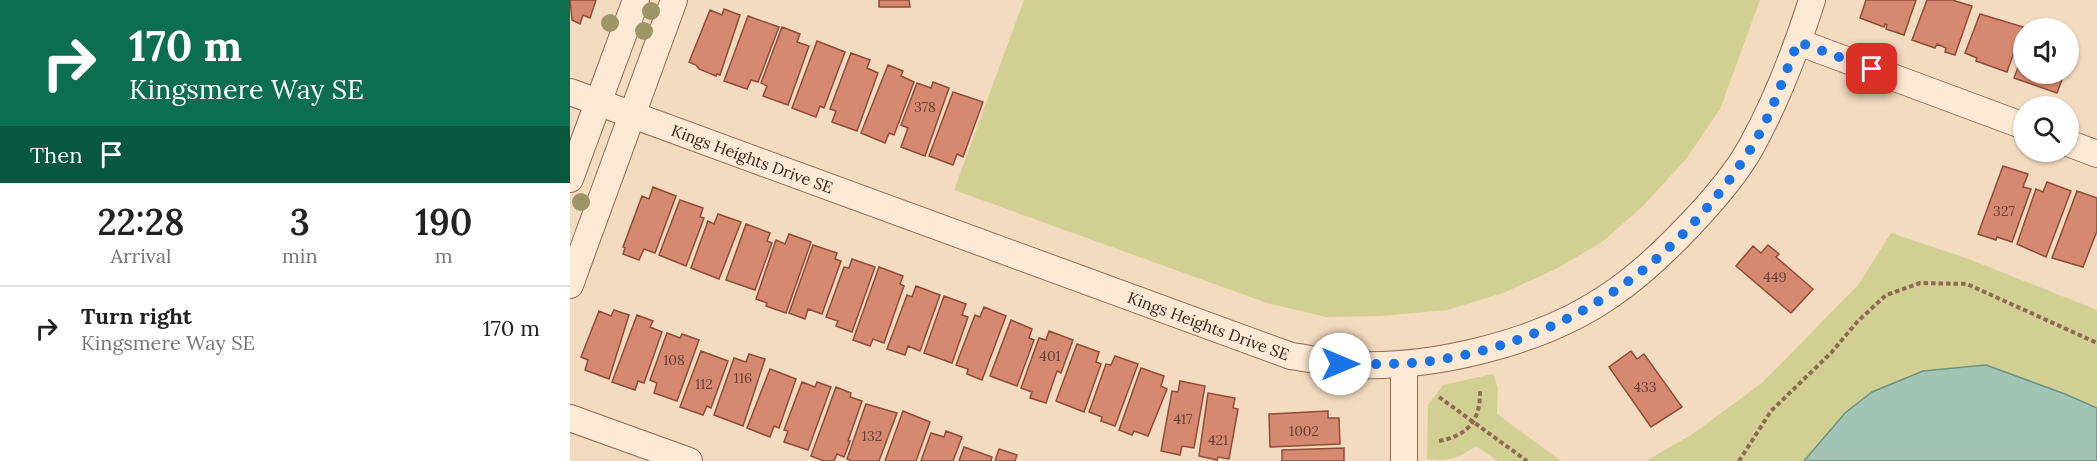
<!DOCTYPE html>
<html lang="en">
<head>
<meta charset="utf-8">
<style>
	body { margin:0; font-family:Lora,serif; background:#f2f2f2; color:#222; height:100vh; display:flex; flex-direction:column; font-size:22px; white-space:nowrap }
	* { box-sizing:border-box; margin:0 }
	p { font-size:20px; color:#767676 }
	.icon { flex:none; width:33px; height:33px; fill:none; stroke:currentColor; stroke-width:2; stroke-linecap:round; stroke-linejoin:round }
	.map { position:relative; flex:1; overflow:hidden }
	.sheet { display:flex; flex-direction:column; background:#fff; width:570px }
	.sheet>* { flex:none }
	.top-card { background:#0b6e4f; color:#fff; overflow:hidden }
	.buttons { position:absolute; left:1443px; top:18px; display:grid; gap:12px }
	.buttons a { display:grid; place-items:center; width:66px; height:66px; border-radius:50%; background:#fff; box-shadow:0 2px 4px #0004; font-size:30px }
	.pin { position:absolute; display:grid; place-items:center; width:51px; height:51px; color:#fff; margin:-26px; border-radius:12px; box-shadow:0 3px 9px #0006 }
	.me { position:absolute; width:66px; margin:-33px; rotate:90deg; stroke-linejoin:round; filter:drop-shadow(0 0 4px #0008) }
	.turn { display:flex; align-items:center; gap:21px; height:126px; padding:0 30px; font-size:27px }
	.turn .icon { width:78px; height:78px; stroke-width:2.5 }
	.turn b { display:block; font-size:42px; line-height:51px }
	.then { display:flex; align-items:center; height:57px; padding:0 30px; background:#0003; gap:12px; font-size:22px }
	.eta { display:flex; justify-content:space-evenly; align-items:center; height:102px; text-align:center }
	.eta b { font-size:36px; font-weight:600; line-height:42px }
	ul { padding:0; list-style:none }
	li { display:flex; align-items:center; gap:18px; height:84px; padding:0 30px; border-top:2px solid #e0e0e0 }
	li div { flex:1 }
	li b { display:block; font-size:22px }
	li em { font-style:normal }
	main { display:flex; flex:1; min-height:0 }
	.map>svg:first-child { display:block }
</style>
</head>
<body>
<main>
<section class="sheet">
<div class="top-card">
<div class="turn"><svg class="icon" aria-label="right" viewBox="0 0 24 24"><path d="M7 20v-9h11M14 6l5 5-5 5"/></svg><div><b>170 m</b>Kingsmere Way SE</div></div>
<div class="then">Then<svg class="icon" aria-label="arrive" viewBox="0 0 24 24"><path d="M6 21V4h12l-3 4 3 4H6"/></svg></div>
</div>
<div class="eta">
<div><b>22:28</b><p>Arrival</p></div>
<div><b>3</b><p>min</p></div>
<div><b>190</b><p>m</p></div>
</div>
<ul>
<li><svg class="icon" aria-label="right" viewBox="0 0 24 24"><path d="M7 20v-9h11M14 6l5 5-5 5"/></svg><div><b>Turn right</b><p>Kingsmere Way SE</p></div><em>170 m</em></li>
</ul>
</section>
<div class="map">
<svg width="1527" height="461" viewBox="0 0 1527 461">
	<rect width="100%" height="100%" fill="#f3dbbf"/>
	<!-- green -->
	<path fill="#d2cf92" d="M454,0H1190L1150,109L1117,158L1073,206L1032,242L988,268L933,293L877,310L811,316L756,317L697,303L384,190Z
		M1321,233L1399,259L1527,310V461H1076L1121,435L1192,383L1288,285Z
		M923,374L928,388L927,414L991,461H927L906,446C886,459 881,461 857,459L858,405L873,385Z"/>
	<!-- water -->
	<path fill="#a3c4b5" stroke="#699482" stroke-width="1.5" d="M1416,365L1495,394L1527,408V461H1234L1275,413L1302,392L1353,371Z"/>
	<!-- building -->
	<path fill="#d68971" stroke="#904c38" stroke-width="1.5" d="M0,0H26L20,18L13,15L10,24L2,20Z
		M309,0H339L340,7H309Z
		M1296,0H1346L1334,35L1316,29L1317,25L1315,24L1314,27L1290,18Z
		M1357,0H1382L1402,6L1385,55L1375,52L1376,48L1367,44L1365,48L1342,40Z
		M154,9L170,15L150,75L147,74L146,76L129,69L126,65L119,62L140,10L152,15Z
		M1410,14L1453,27L1437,72L1406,61L1407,58L1395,53Z
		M178,16L209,27L188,82L181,80L177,89L154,81Z
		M212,27L230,34L227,42L239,46L218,105L193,96L197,86L191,83Z
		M247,41L275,52L254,108L250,106L246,117L222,108Z
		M1498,46L1503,47L1498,60Z
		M1454,52V74H1494L1487,93L1444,78Z
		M281,53L300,60L297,68L308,73L287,131L262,122L266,111L260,109Z
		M318,65L333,71L331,76L344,82L324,135L319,133L315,143L291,133Z
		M363,82L379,88L355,156L331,147L338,128L331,125L347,83L361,88Z
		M383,92L413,102L393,157L387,154L383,165L359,156Z
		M1433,166L1458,174L1453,187L1461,189L1442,242L1427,237L1426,240L1408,234Z
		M1477,182L1501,191L1476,257L1447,244L1466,189L1473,192Z
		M83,187L106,196L85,253L74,249L69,260L53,254L55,248L53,247L72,196L79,199Z
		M1507,191L1527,198V231L1513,267L1482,258Z
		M110,200L133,208L130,217L134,218L116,266L89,255Z
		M148,214L171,222L149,279L121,268L138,221L144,224Z
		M176,224L200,233L197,241L202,243L185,290L156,280Z
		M219,234L241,242L216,313L196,306L197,303L186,299L206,240L215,244Z
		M243,245L267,253L265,259L271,261L252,314L238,309L235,319L219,313Z
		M1198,245L1209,254L1206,257L1243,289L1221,313L1166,266L1183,246L1191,253Z
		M282,259L305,267L282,332L266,326L268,321L256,317L274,267L279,268Z
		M309,267L333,276L330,284L334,286L314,343L303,339L300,346L283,340Z
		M346,286L370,295L350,351L338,346L335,355L317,349L337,295L342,297Z
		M374,296L396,304L392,315L398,317L382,363L354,353Z
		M414,307L436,316L412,380L397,374L398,369L386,365L405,315L410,317Z
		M44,310L59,315L39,379L15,370L18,360L11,357L29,311L41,316Z
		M67,315L83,321L80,327L92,332L74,383L68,381L65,390L42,382Z
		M441,320L462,329L459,338L464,340L447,386L420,376Z
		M479,331L503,340L491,373L487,371L476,403L460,398L462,392L451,388L469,338L476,340Z
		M97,333L110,338L112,334L129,340L107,401L84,393L87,383L80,380Z
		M507,344L529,352L526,362L531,364L514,412L486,401Z
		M131,351L158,361L141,408L137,406L133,415L110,407Z
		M1061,351L1067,359L1074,354L1112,407L1081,427L1039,367Z
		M179,354L195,359L173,426L144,415L164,358L176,362Z
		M545,356L568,364L545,426L531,421L532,417L519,412L536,364L541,365Z
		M571,368L594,376L591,386L597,389L578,436L564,431L562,435L549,430Z
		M200,369L226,379L209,428L204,426L200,437L177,428Z
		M610,381L635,386L624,448L612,446L610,455L591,451L602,391L608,392Z
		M232,382L245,387L247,382L261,387L238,450L214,442L218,431L214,430Z
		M266,387L281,393L280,397L292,401L278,441H280L274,457L267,454L264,461H254L241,456Z
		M638,393L665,398L663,408L668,409L659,459L648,457L647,460L629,456Z
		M296,404L327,413L309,461H282L277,459Z
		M333,411L360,422L346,461H315Z
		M758,411V418H769L770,444L700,447L699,414Z
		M376,431L392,437L383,461H351L361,433L374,437Z
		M394,447L422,457L421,461H389Z
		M774,448V461H712V450Z
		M429,449L447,455L445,461H425Z"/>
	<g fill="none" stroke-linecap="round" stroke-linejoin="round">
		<defs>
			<g id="street">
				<path d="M1228,42L1454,126"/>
				<path id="s1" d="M0,92L721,356C737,358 754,362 770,364C856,371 971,344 1042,294C1070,275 1094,252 1117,228C1140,204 1165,176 1181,147C1207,100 1226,50 1242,0"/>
				<path d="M1498,143L1527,154"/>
				<path d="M0,179L66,0"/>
				<path d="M0,285L104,0"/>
				<path d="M834,364V461"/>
				<path d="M0,418L119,461"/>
			</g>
		</defs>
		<!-- street casing -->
		<use href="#street" stroke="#8e6a55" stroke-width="28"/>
		<!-- path -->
		<path stroke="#8e6a55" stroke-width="4" stroke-dasharray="4.5 3" stroke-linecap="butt" d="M869,397L957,461
			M869,441C900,435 911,419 910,388
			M1169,461L1201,411L1261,353L1287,322L1316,295L1350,283L1397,284L1527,343"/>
		<!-- street -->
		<use href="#street" stroke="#fde9d4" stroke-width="26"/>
	</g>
	<!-- trees -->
	<g fill="#9d9568">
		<circle cx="81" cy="11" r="9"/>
		<circle cx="40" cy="23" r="9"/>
		<circle cx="74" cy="31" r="9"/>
		<circle cx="11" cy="202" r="9"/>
	</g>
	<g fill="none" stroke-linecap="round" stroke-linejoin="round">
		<!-- route -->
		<path stroke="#1a73e8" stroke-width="10" stroke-dasharray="0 18" d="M770,364C801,364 831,365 861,361C998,341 1105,266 1180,150C1201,117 1213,78 1228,42L1302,69"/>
	</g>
	<g text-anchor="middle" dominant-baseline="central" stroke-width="6" stroke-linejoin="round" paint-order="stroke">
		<!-- number labels -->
		<g font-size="14" fill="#623f30">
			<text x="355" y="107">378</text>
			<text x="1434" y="211">327</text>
			<text x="1205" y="277">449</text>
			<text x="480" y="356">401</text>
			<text x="104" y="360">108</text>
			<text x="173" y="378">116</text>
			<text x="134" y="384">112</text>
			<text x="1075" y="387">433</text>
			<text x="613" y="419">417</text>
			<text x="734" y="431">1002</text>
			<text x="302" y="436">132</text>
			<text x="648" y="440">421</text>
		</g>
		<!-- street labels -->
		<g font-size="16" fill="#3c261b" stroke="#f9e6d0">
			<text stroke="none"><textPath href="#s1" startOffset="194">Kings Heights Drive SE</textPath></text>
			<text stroke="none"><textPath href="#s1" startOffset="680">Kings Heights Drive SE</textPath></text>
		</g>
	</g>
</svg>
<div class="buttons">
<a><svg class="icon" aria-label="sound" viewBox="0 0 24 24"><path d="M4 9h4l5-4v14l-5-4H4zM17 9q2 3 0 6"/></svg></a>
<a><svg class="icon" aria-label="search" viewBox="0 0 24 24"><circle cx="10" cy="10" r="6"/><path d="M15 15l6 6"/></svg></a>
</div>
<div class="pin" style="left:1302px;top:69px;background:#d93025"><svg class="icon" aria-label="arrive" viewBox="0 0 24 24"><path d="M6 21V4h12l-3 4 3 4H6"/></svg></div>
<svg class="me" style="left:770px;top:364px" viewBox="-20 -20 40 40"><circle r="19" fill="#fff"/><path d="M0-13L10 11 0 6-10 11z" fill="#1a73e8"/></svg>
</div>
</main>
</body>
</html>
